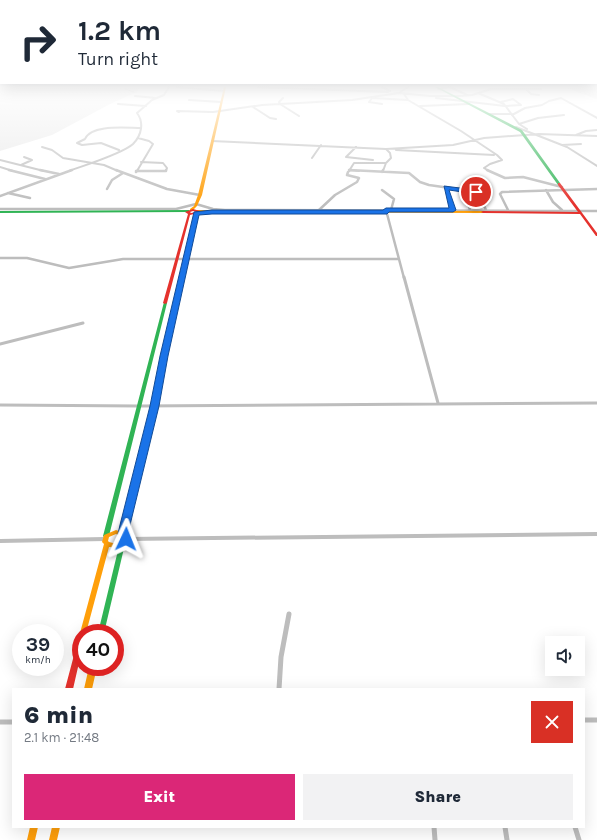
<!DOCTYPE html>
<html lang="en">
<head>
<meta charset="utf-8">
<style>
	body { margin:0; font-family:Karla,sans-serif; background:#f2f2f3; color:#1f2937; height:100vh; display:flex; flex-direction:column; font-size:15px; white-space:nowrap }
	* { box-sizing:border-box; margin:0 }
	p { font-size:13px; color:#747a83 }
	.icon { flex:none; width:22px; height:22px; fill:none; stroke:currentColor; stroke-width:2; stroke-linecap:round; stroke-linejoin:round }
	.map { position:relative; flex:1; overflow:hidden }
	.side { position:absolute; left:12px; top:688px; width:573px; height:140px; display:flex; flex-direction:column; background:#fff; border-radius:0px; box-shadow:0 4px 16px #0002 }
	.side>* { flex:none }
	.hud { position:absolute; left:0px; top:0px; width:597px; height:84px; box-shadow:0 4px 16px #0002; background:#fff; color:#1f2937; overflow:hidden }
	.tools { position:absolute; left:545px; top:636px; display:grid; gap:8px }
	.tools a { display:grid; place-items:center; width:40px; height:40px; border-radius:0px; background:#fff; box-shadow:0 4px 16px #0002; font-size:20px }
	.speed { position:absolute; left:12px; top:624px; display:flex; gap:8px; font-size:20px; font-weight:700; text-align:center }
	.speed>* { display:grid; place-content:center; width:52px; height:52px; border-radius:50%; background:#fff; box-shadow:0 4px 16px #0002; line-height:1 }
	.speed small { font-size:10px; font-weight:400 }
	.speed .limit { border:6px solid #d22; background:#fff; color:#111 }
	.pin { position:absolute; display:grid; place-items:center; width:34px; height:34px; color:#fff; margin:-17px; border:2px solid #fff; border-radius:50%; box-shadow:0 1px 4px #0007 }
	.me { position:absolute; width:44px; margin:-22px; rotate:2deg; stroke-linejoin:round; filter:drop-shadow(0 0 3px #0008) }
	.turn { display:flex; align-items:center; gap:14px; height:84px; padding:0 12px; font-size:18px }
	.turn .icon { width:52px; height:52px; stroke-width:2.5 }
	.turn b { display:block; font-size:28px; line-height:34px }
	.round { display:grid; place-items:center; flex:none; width:42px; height:42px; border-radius:0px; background:#f2f2f3 }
	.head { display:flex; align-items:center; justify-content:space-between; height:68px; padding:0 12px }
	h1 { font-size:24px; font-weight:800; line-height:30px }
	.primary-button { display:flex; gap:8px; margin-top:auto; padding:8px 12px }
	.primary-button a { flex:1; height:46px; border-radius:0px; background:#db2777; color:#fff; font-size:16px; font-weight:800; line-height:46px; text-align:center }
	.primary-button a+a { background:#f2f2f3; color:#1f2937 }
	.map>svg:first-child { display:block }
</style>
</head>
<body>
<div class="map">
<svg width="597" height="840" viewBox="0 0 597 840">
	<rect width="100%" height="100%" fill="#fff"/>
	<!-- green -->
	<path fill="#e9e9e9" d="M0,87H108L119,89L140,87L137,92L112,103L52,135L0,151Z
		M564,87H597V99Z"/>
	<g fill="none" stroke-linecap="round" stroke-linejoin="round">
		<!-- stream -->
		<path stroke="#bbb" stroke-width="1" d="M125,89L134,92"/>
		<!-- street-far4 -->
		<path stroke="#bdbdbd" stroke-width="2" d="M177,87L224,91
			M258,87L388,92
			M382,87L390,91
			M408,87L399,93L430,96H458L472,95L491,89H541
			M450,87L467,95
			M438,89L449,87
			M526,89L531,94L539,95
			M478,93L504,104L519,124L527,129
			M404,94L408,100L461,131L497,155L502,160L490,164L484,168L489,171
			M135,96L156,98
			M373,97L369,102L382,104
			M283,98L279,102L280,104L299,116
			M372,98L408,100
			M436,98L505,106L521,105
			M189,100L221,102
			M501,102L513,99L521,105
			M118,104L146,106
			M420,106L469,104
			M253,107L270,118L276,119
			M179,112L177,111L213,112L262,105L352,100L399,93
			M490,114H512
			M512,115L525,108L542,105L549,101L561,98L597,118
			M519,124L538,118L564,115
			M516,127L567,147L597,166
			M576,135L586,131L597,130
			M212,141L386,149L453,145L484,138L539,134L597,136
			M562,145L581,144
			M42,147L52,150L63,158L104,165L118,171
			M119,150L101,143L82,145L77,143L85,139C91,124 126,128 141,128
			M396,150L494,155
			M346,157L373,160
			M346,157L356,147
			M312,158L321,145
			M0,160L44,171
			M141,162L163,163L167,168L166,171
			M21,165L32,160L24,157
			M0,167L13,171
			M349,170L359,171
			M69,171C85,165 122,154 133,144C142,135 144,122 137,113L152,100L164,95L169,87
			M137,171L153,144L149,141L138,138
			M349,171L354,163H386
			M383,171L386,163L391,158L390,153L386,149"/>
		<!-- street-far3 -->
		<path stroke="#bdbdbd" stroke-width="2.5" d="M9,170L45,179
			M40,170L59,174
			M116,170L167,189L200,195
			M349,170L409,173L420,182L429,185L478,192L486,210
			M487,170L505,178L523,177L562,187
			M136,171H166V170
			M349,171L350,170
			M136,172L138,170
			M382,172L383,170
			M446,187L453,210
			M107,189L112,180L123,173
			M382,190L394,199L391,210
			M546,190L553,202L562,210
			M8,193L30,198
			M465,194L470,210
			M0,196L72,170
			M0,209H176L196,204L213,209L225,210L597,211
			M319,210L335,195L357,182L359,178L347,175L348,172
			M386,210L404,278
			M508,210L500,194L502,192L597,189
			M0,258H27L69,268L123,259H399"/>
		<!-- street-far2 -->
		<path stroke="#bdbdbd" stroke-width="3" d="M404,277L438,403
			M0,344L83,323
			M0,405L140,406L597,403"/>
		<!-- street-far1 -->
		<path stroke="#bdbdbd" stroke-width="4" d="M126,539L597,534
			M0,541L105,539"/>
		<!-- street -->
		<path stroke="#bdbdbd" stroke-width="5" d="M279,689L281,657L289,614
			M584,720H597
			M0,722H13
			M434,827L435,840
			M505,827L507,840
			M575,827L579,840"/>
		<!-- fast -->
		<path fill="#30b455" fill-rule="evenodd" d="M435,87H438L522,130L560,183V185H558L520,132Z
			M189,210L190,211L188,212L0,213V211Z
			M164,302H165L167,303L109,536L108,537H104L103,536Z
			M120,542H124L125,544L104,633H98Z"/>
		<!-- slow -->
		<path fill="#ff9f0a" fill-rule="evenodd" d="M224,87H226L202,195L197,206L192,211H190V209L194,206L198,195Z
			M197,210L483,211L485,212L483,213L198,212L196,211Z
			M170,325H171L173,326L157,406L126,534L128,536C126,548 120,548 109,547L86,633H81V635L80,633L104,544L102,542L104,535L116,530L121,532L153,406ZM116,534L122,537L121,540L117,544L109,542L108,541L109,537Z
			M89,667H97L92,689H84Z
			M30,827H38L35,840H27Z
			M52,827H60L57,840H49Z"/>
		<!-- jam -->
		<path fill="#e5322d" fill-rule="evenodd" d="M558,183H560L597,233V236H596L580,214L483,213L481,212L483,211L578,212L558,185Z
			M193,209L200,211L198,213L173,326L171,327L169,326L194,214L190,215L167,303L165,304L163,303L188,214L185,212ZM193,211L196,212L191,213L190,212Z
			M81,637V654L73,689H65L78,640L79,638Z"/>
	</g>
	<!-- sky -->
	<linearGradient id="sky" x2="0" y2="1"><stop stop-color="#96b7d6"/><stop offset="0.42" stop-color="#fff"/><stop offset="1" stop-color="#fff" stop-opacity="0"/></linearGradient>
	<rect width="597" height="205" fill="url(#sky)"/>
	<!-- route -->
	<path fill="#1a73e8" stroke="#114b97" d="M444,186L476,190L479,192L476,194L449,190L456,210L453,212H389L387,214H212L199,215L168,356L159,406L130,525L129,534L131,539L129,541H122L118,534L120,525L150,406L160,356L194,212L212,210H383L386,208H449Z"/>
</svg>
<div class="tools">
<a><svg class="icon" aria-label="sound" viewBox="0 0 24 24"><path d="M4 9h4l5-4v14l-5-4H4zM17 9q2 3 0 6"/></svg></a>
</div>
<div class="speed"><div>39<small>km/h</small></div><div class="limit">40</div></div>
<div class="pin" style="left:476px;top:192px;background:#d93025"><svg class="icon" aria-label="arrive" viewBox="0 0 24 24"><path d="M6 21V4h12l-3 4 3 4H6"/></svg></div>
<svg class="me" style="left:126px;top:539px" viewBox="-20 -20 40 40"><path d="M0-17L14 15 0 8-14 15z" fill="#1a73e8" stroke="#fff" stroke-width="4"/></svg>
<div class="hud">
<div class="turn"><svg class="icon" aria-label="right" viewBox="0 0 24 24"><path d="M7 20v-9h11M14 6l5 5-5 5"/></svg><div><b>1.2 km</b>Turn right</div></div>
</div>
<section class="side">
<div class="head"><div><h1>6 min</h1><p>2.1 km · 21:48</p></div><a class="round" style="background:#d93025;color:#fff"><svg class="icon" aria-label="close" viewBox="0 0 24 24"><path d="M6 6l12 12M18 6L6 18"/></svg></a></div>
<div class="primary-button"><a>Exit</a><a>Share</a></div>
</section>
</div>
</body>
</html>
